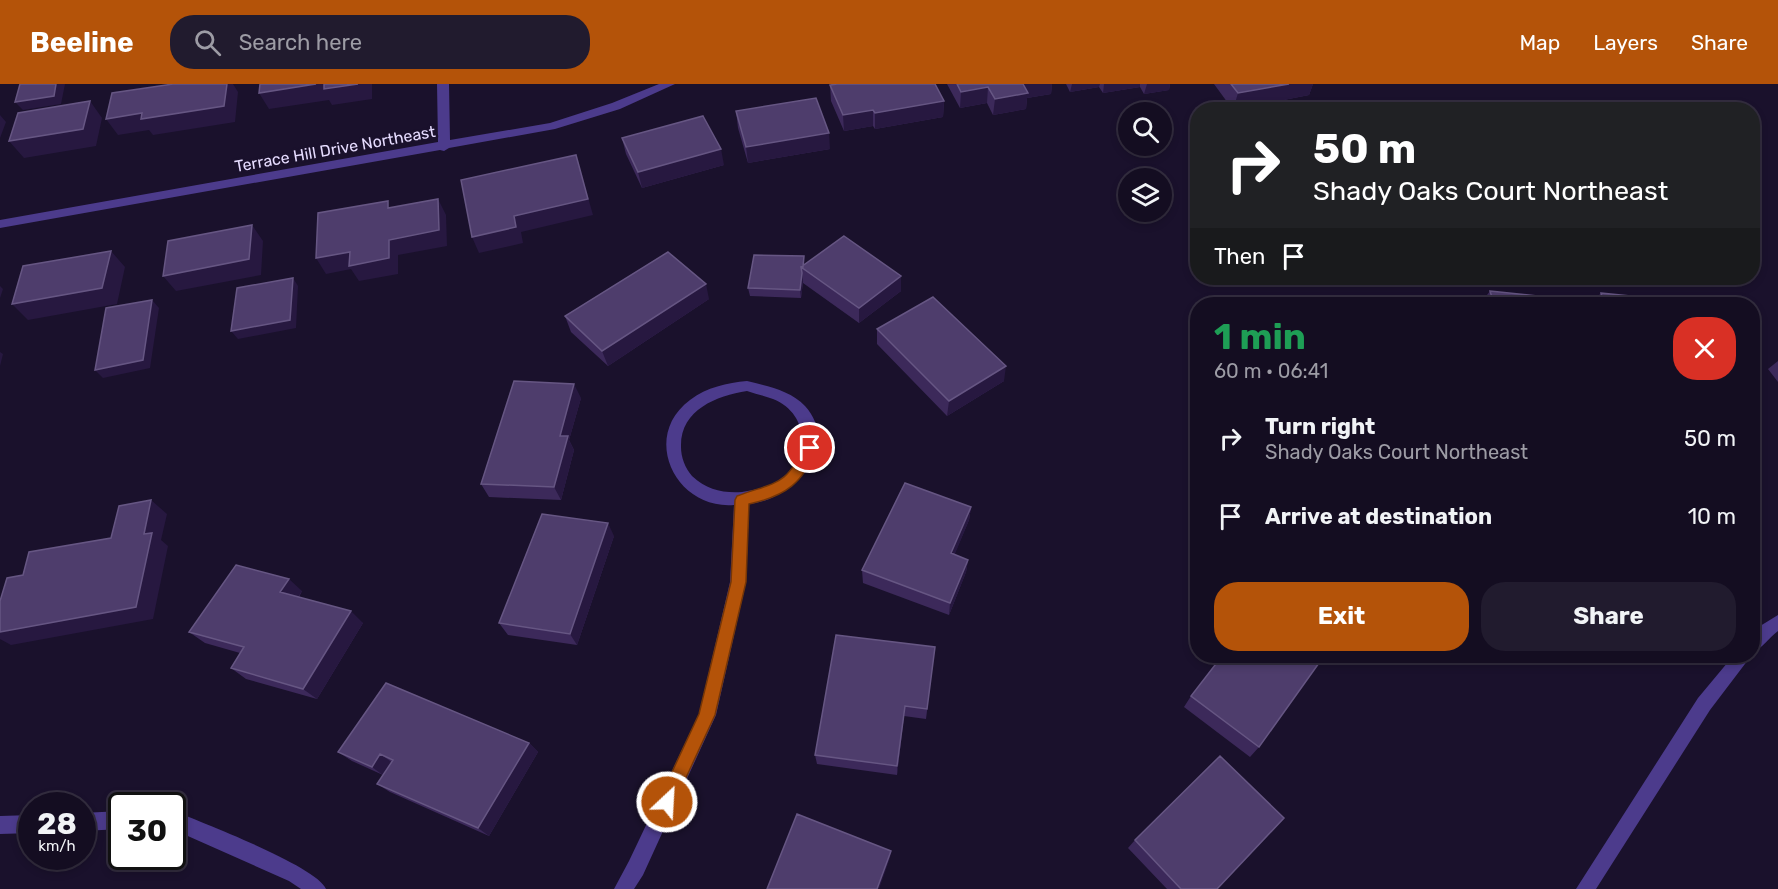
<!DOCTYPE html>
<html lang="en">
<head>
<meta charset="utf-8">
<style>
	body { margin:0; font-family:Rubik,sans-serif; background:#211b2e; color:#f1f3f6; height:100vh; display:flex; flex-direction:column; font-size:22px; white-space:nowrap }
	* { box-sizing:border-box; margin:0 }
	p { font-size:20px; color:#9d9ca5 }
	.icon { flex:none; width:33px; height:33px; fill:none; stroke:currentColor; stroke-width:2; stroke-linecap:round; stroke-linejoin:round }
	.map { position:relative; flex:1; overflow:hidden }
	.panel { position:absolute; left:1190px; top:213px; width:570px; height:366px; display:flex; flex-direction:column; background:#140d21; border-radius:24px; box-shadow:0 3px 9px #0003,0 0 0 2px #332d3f }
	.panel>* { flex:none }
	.guide { position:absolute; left:1190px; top:18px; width:570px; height:183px; border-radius:24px; box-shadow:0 3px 9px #0003,0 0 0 2px #332d3f; background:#202124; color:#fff; overflow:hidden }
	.tools { position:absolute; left:1118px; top:18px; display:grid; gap:12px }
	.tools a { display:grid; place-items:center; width:54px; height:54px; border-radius:50%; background:#140d21; box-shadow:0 3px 9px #0003,0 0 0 2px #332d3f; font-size:30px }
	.speed { position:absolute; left:18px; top:708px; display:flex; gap:12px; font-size:30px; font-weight:700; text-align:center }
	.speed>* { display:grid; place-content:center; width:78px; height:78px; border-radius:50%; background:#140d21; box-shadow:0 3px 9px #0003,0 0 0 2px #332d3f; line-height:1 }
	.speed small { font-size:15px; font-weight:400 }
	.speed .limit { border:3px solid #111; border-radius:9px; background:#fff; color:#111 }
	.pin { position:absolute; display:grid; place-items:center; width:51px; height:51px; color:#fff; margin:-26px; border:3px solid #fff; border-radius:50%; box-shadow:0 2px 6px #0007 }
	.me { position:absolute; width:66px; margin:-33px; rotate:25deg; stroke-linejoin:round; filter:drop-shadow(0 0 4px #0008) }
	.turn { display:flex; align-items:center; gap:21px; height:126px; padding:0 24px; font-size:27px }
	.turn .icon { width:78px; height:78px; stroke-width:2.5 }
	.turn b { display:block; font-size:42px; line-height:51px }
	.then { display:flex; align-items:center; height:57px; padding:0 24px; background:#0003; gap:12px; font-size:22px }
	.round { display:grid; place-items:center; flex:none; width:63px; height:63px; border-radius:24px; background:#211b2e }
	.headline { display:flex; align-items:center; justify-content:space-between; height:102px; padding:0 24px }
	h1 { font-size:36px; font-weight:700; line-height:45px; color:#1e9e55 }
	.primary-button { display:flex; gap:12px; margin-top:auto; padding:12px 24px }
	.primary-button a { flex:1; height:69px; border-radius:24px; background:#b45309; color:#fff; font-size:24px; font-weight:700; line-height:69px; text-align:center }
	.primary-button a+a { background:#211b2e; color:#f1f3f6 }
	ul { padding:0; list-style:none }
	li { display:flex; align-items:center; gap:18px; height:78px; padding:0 24px }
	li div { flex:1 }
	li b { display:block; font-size:22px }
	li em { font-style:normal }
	header { display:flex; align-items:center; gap:36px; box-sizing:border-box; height:84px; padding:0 30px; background:#b45309; color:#fff }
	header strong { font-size:28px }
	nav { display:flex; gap:33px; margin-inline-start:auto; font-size:21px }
	.search { width:420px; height:54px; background:#211b2e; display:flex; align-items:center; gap:15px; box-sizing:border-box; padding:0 21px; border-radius:24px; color:#9d9ca5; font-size:22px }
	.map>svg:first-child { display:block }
</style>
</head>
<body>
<header>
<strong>Beeline</strong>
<div class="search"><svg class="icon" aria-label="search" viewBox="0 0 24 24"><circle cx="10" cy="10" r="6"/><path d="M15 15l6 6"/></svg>Search here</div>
<nav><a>Map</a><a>Layers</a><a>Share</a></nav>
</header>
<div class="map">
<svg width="1778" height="805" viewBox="0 0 1778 805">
	<rect width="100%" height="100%" fill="#1a112c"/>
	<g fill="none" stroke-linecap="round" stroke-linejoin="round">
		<!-- minor -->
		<path fill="#4c3b8c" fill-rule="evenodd" d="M437,0H449L450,56L550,39L612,19L659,0H675L620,25L555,45L449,64L444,67L440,66L0,144V136L438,58Z
			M747,297C767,302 790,306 805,322C842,363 793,416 749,420L746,498L716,631L643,791L634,805H614L629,777L699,630L730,498L734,421C676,426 640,353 690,316C707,303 727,299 747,297ZM747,307C756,310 765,312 773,315C812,331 809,377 777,398C766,404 754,406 742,408C722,409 707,406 692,392C685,384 681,373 681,363C680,326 716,312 747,307Z
			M1778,531V547C1769,554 1761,565 1752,569V547Z
			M1733,572H1751L1710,626L1596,805H1576L1698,614Z
			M172,726C200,738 317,782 326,805H301L289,797L172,745Z
			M122,727V745L82,747V729Z
			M32,731V749L0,750V732Z"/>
	</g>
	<!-- wall -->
	<path fill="#3c295a" d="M947,0H1052L1051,10L1027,14L1026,25L993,31L987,19L960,24Z
		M1066,0H1170L1169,6L1144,10L1140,3L1103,9L1099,3L1070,8Z
		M1214,0H1313L1309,11L1233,26Z
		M830,1L944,17L943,33L875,45L873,42L844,47L831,17Z
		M736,27L830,65L748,79L738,44Z
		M622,54L724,81L642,104L626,70Z
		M804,181L901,207L859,239L803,199V198L801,214L750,212L748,204Z
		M1490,207L1540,220H1454L1457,216L1481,219Z
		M1601,209L1642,220H1591Z
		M709,215L608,282L571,248L565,232Z
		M877,245L1004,297L947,332L877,260Z
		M1778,277V298L1768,285Z
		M581,314L569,356L574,366L561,416L489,413L481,400Z
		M971,423L969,436L954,471L968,476L966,488L949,531L863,499L862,486Z
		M614,452L577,561L508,551L499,539Z
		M302,507L299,513L363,539L317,615L246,595L231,584L240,569L205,559L189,548Z
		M935,563L926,635L904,632L897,691L817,680L815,671Z
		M1191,612L1259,663L1250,673L1184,623Z
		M529,659L538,668L489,752L390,708L377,700L383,691L352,677L338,668Z
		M1135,756L1217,805H1167L1128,764Z"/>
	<!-- shaded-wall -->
	<path fill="#271840" d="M56,0H65L61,20L23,26L15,18Z
		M227,0H233L238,8L235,38L153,51L149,46L118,51L106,35Z
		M316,0H372V15L332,21L329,16L269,25L259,9Z
		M1023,0H1052L1051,10L1027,14L1026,25L993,31L995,15Z
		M1072,0H1100L1099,3L1070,8Z
		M1104,0H1140V3L1103,9Z
		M1147,0H1170L1169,6L1144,10Z
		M1289,0H1313L1309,11L1233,26L1238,9Z
		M988,3L987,19L960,24L961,8Z
		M90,17L102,34L96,62L24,74L9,57Z
		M944,17L943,33L875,45V29Z
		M873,26V42L844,47L843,31Z
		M0,31L6,38L0,54Z
		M829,49L830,65L748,79L746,63Z
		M721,65L724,81L642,104L638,88Z
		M576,71L593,131L521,148L523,159L479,169L472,153L514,132Z
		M438,115L446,131L447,162L398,171V190L359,197L351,185L326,190L316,174L389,156Z
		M252,141L263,157L261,191L176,207L163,192Z
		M111,167L125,183L117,220L28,236L12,220Z
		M802,189L803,198L801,214L800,206Z
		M901,192V207L859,239V224Z
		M293,194L298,202L296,244L238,255L231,247Z
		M706,200L709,215L608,282L602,267Z
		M0,202L3,205L0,214Z
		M152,216L159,224L150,284L103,294L95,286Z
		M0,268L3,270L0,282Z
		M1006,282L1004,297L947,332L949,317Z
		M574,300L581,314L569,356L574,366L561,416L554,403L560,352Z
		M151,416L167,430L161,456L168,462L153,535L11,561L0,555V548L144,450Z
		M971,423L969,436L950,482L951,469Z
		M608,439L614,452L577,561L570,550Z
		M968,476L966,488L949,531L950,519Z
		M289,495L302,507L294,520L280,508Z
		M351,527L363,539L317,615L303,605Z
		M905,622L904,632L897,691V682Z
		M529,659L538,668L489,752L478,744Z
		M380,670L393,679L384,692L372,683Z
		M891,767L890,774L879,805H877Z"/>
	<!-- building -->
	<path fill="#4e3d6c" stroke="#665683" stroke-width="1.5" d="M20,0H56L54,12L15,18Z
		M173,0H227L224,22L141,35L142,29L106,35L112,9Z
		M260,0H316L259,9Z
		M324,0H358L324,5Z
		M837,0H935L944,17L875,29L873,26L843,31L830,1Z
		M957,0H1023L1028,9L995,15L988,3L961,8Z
		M1231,0H1289L1238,9Z
		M816,14L829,49L746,63L736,27Z
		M90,17L83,45L9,57L18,29Z
		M703,32L721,65L638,88L622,54Z
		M576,71L588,115L514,132L516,143L472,153L461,96Z
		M438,115L439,146L389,156V174L349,182L350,168L316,174L318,129L388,117V124Z
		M252,141L249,175L163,192L168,157Z
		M844,152L901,192L859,224L801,183Z
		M111,167L102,204L12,220L23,182Z
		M668,168L706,200L602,267L565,232Z
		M754,171L804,172L803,183H801L802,189L800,206L748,204Z
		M293,194L290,236L231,247L237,204Z
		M1490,207L1537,212L1540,220H1458L1457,216L1494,220Z
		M1601,209L1640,213L1642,220H1604Z
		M933,213L1006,282L949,317L877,245Z
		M152,216L143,276L95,286L106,224Z
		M514,297L574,300L560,352H568L554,403L481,400Z
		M905,399L971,423L951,469L968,476L950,519L862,486Z
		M151,416L144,450L152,449L136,523L0,548V517L7,494L23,491L29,468L111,454L119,422Z
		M542,430L608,439L570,550L499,539Z
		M236,481L289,495L280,508L351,527L303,605L231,584L244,563L189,548Z
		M836,551L935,563L927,625L905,622L897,682L815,671Z
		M1222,572H1324L1259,663L1191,612Z
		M386,599L529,659L478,744L377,700L393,676L380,670L372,683L338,668Z
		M1220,672L1284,734L1217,805H1181L1135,756Z
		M797,730L891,767L877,805H767Z"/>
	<!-- route -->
	<path fill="#b45309" stroke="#753606" stroke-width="1.5" d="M810,359L817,364C803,399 786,412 749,420L746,498L715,631L672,724L667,727L661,724L658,718L699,630L731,498L735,416L737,412C778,397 785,403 806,360Z"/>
	<g text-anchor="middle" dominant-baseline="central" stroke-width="5" stroke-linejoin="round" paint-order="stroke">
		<!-- far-street labels -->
		<g font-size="16" fill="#e6dcff" stroke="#1a112c">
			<text transform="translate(335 65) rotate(-10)">Terrace Hill Drive Northeast</text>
		</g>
	</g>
</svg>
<div class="tools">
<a><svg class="icon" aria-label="search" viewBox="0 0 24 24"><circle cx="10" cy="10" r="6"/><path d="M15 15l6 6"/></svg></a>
<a><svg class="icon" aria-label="layers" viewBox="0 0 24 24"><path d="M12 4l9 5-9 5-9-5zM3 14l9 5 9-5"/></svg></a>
</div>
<div class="speed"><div>28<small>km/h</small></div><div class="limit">30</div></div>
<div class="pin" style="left:810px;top:364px;background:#d93025"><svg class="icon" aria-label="arrive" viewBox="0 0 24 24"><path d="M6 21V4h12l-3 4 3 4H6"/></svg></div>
<svg class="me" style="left:667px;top:718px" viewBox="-20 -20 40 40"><circle r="17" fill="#b45309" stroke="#fff" stroke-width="3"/><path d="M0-11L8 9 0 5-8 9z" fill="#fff"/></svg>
<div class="guide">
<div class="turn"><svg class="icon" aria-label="right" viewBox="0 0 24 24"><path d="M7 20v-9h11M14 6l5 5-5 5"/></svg><div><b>50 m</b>Shady Oaks Court Northeast</div></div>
<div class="then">Then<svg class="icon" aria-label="arrive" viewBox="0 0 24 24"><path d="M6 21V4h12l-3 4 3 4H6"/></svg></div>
</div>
<section class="panel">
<div class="headline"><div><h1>1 min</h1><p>60 m · 06:41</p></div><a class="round" style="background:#d93025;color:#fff"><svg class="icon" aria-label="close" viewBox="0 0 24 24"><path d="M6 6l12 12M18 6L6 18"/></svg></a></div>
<ul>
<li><svg class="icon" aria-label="right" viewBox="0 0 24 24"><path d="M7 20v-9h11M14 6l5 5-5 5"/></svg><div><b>Turn right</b><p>Shady Oaks Court Northeast</p></div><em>50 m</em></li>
<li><svg class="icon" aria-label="arrive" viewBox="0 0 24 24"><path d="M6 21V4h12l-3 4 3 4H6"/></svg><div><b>Arrive at destination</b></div><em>10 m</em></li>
</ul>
<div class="primary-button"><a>Exit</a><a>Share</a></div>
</section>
</div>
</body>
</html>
